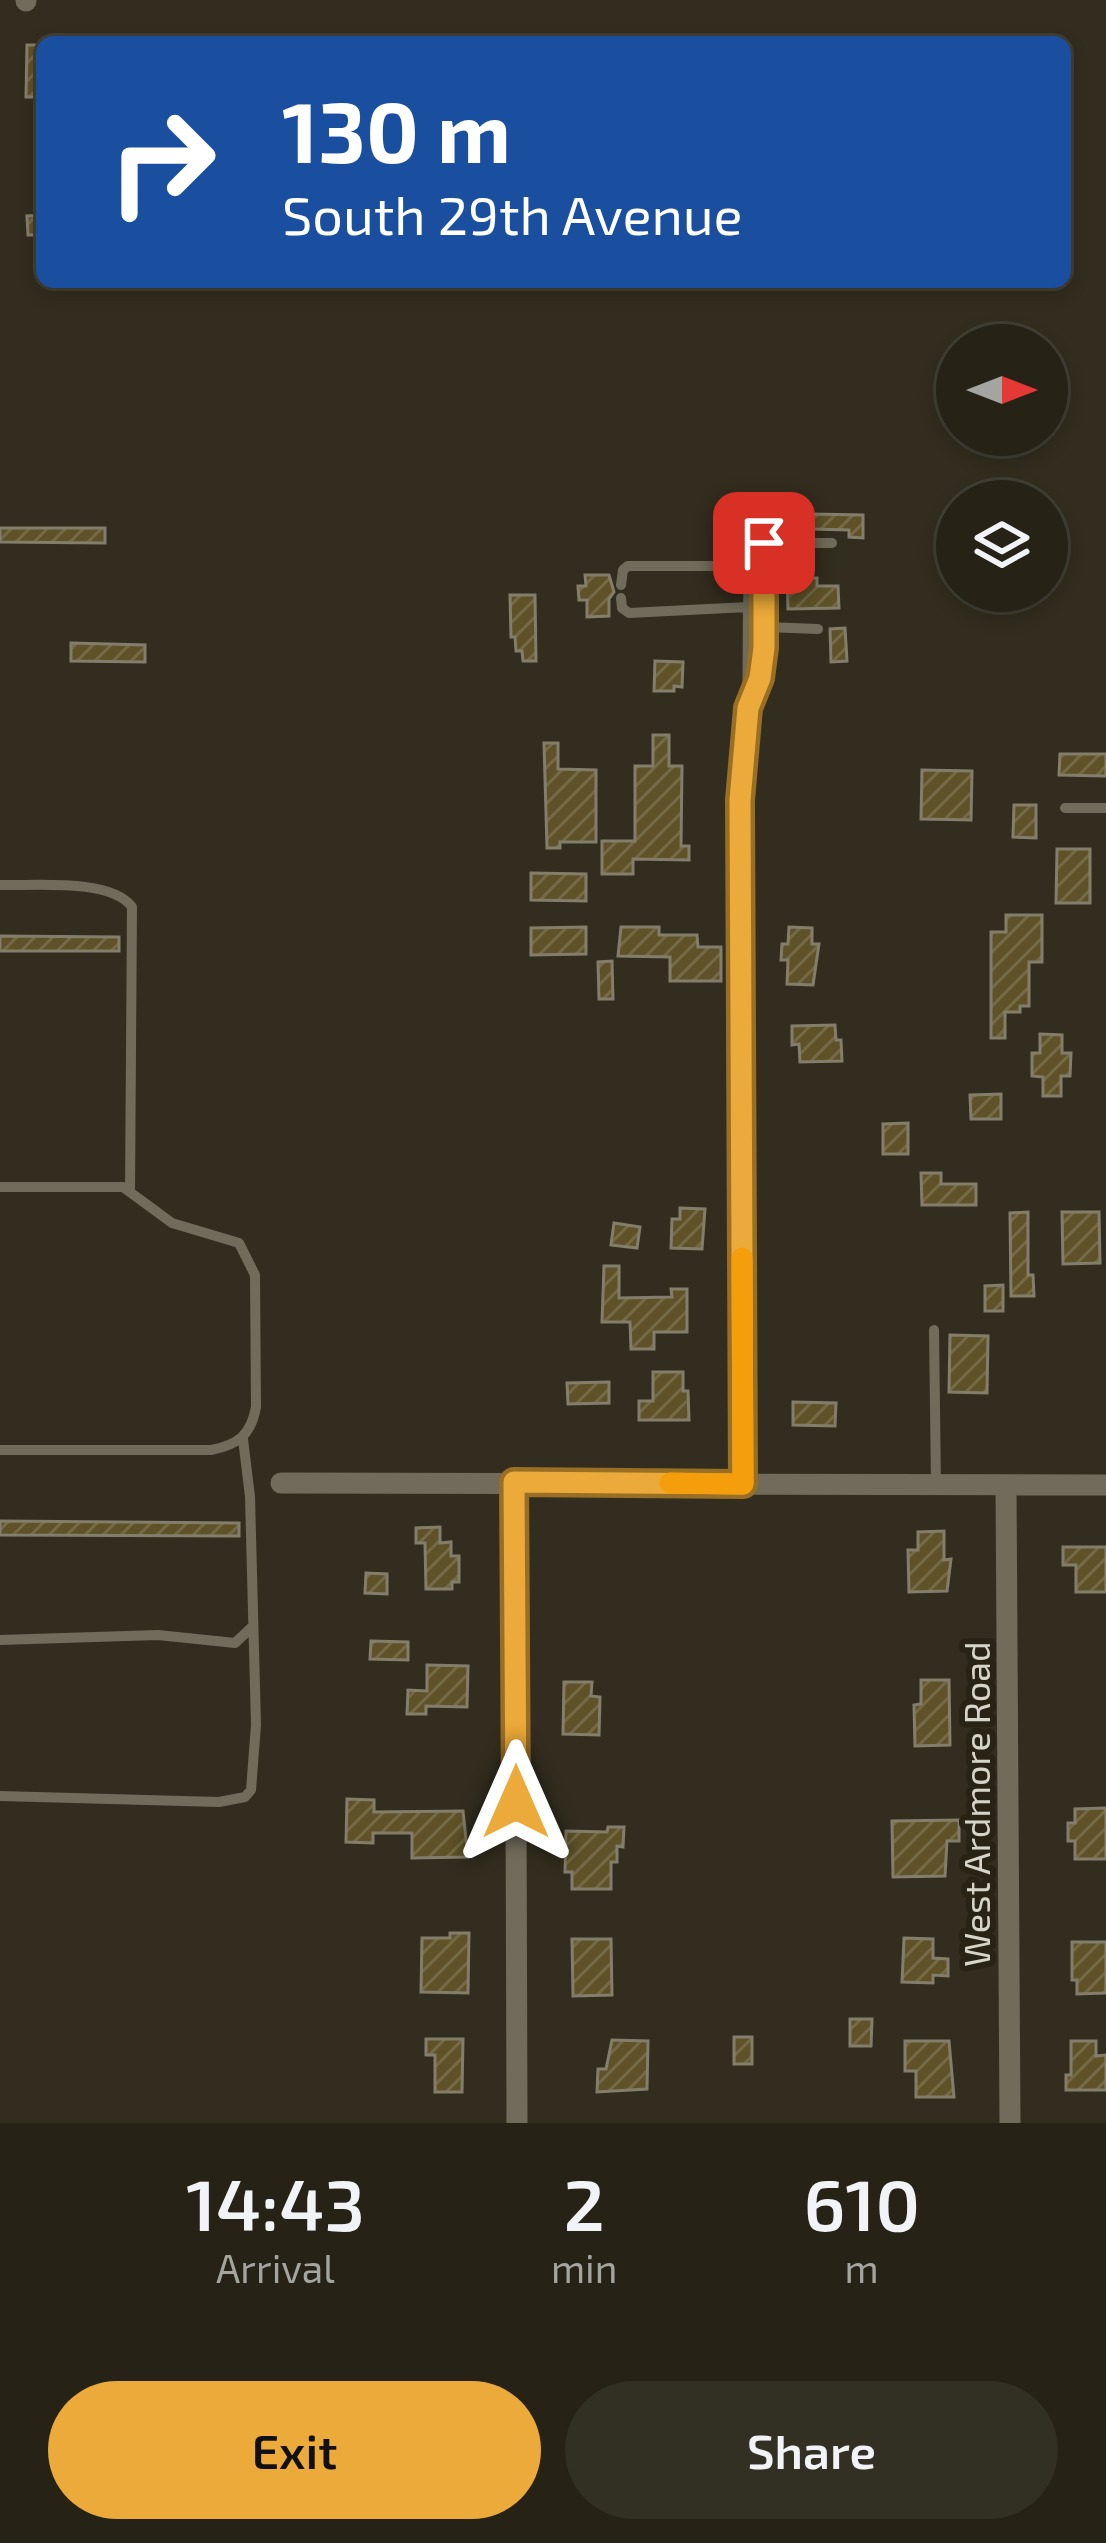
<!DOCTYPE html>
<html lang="en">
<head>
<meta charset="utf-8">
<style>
	body { margin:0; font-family:"Exo 2",sans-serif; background:#322f23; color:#f1f3f6; height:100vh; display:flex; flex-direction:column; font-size:45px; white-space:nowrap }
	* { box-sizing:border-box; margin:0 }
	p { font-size:39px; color:#a4a4a1 }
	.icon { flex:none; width:66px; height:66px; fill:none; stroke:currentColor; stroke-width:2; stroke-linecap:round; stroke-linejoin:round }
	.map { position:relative; height:2123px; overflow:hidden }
	.sheet { display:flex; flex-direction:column; background:#262216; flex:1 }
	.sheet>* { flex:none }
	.guide { position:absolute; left:36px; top:36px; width:1035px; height:252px; border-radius:18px; box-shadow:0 6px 18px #0003,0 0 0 3px #423f35; background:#1a4fa0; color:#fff; overflow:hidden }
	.needle { width:78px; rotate:90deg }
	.tools { position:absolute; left:936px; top:324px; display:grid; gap:24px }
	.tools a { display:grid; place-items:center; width:132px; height:132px; border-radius:50%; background:#262216; box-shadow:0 6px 18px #0003,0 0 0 3px #423f35; font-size:60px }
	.pin { position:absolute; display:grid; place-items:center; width:102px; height:102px; color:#fff; margin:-51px; border-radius:24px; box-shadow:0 6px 18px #0006 }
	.me { position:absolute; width:132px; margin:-66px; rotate:0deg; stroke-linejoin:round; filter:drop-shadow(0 0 9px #0008) }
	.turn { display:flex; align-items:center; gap:42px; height:252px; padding:0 48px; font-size:54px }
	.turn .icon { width:156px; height:156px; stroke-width:2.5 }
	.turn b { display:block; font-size:84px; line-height:102px }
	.eta { display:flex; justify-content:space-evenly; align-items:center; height:204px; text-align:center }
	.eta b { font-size:72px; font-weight:600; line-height:84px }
	.cta { display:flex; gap:24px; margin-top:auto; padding:24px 48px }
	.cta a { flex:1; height:138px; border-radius:72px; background:#ebaa39; color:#111; font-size:48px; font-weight:600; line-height:138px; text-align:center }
	.cta a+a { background:#322f23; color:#f1f3f6 }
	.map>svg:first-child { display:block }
</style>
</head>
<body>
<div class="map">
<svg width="1106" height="2123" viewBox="0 0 1106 2123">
	<defs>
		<pattern id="building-hatch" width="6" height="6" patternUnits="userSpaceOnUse" patternTransform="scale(3)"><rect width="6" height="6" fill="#5f5228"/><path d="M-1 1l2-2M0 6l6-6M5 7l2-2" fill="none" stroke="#756a46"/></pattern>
	</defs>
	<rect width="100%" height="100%" fill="#322d1e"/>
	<!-- building -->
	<path fill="url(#building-hatch)" stroke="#837e6c" stroke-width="3" d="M27,45H42V97H26Z
		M42,215V235H28L27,216Z
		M812,514L863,515V538L849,537V530L812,529Z
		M0,528H105V543L0,542Z
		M585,575H609L614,592L609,599V616L587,617V600H579L578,586H586Z
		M787,578H817V586H838L839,608L788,609Z
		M510,595H535L536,661H523L522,651H516L515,637H511Z
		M845,628L847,661L831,662L830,629Z
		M71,643L145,645V662L71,661Z
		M655,661L683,662L682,687L674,686V691H654Z
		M653,735H669V766H682L681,846H689V860L633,859V874H602V841H635V766H653Z
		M544,743H558V769L596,770V842H560V848H547Z
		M1060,754H1106V776L1059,775Z
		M922,770L972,771L971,820L921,819Z
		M1014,805H1036V838L1013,837Z
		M1057,849H1090V903H1056Z
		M531,873L586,874V901L531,900Z
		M1006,915H1042V962H1029V1006H1020V1012H1005V1038H991V932H1006Z
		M586,927V954L531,955V928Z
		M621,927H659V935H697L698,947H721V981H670V957L618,956Z
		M789,927L812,928V944H819L813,985L787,984L788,960H781L782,944H788Z
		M0,936L119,937V951H0Z
		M612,961L613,999H599L598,962Z
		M835,1025L836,1040H841L842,1061L800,1062L799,1044L792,1045V1026Z
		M1040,1034L1062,1035V1053H1071L1070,1076H1061V1096H1043V1077L1032,1076V1053H1040Z
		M1001,1094V1119H971L970,1095Z
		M908,1123V1154H883V1124Z
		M921,1173H941V1184H976V1205H922Z
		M680,1208L705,1209L702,1249L671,1248L672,1219H680Z
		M1028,1212V1275H1033L1034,1296H1011L1010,1213Z
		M1062,1212H1099L1100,1263L1063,1264Z
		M614,1223L640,1227L637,1248L611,1245Z
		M604,1266H619V1298L672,1297L671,1289H687V1332H654V1349H631L630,1322H602Z
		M1003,1285V1311H985V1286Z
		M950,1335L988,1336L987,1393L949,1392Z
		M653,1372H683V1391H688L689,1420H639V1401H653Z
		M609,1382V1403L568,1404L567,1383Z
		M793,1402L836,1403L835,1426L793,1425Z
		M0,1521L239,1523V1536L0,1535Z
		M440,1527V1543L451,1542V1556H459V1582H452V1589H426L425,1543H416V1528Z
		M944,1531V1560L951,1559L947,1591L909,1592L908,1550H918V1532Z
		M1063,1547H1106V1592H1076V1565H1063Z
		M366,1573L387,1574V1594L365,1593Z
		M371,1641L408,1642V1660L370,1659Z
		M427,1665L468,1666L467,1707L426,1706V1714H407L408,1690L427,1691Z
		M921,1680H949L950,1745L915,1746L914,1705L921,1704Z
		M564,1682H592L591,1696L600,1697L599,1735L563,1734Z
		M347,1799L374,1800V1812L463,1811L468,1857L412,1858V1833H373V1843L346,1842Z
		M1106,1808V1859H1075V1841H1068V1823H1075V1809Z
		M959,1820V1841H947L945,1876L893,1877L892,1821Z
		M608,1827H624L623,1847L617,1846V1862H611V1889H572V1872H565L566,1831L607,1832Z
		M450,1933H469L468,1993L421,1992L422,1938H450Z
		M904,1938L933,1939V1958L948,1959V1976L933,1975V1983L902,1982Z
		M572,1939H611L612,1995L573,1996Z
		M1072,1942H1106V1993L1077,1994V1980H1072Z
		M850,2019H872L871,2046H850Z
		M734,2037H752V2064H734Z
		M426,2039H463L462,2092H435V2055H426Z
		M612,2040L648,2041L647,2089L597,2092L598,2069H606Z
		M905,2041H949L954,2097H916V2071H905Z
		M1071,2041H1096V2056L1106,2055V2090H1066V2075H1071Z"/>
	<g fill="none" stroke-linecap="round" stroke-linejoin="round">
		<!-- lane -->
		<path stroke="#706b5a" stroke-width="10" d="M621,585L623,570L628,566H749L750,539
			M621,598L622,608L629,613L748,607L747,745L740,800L743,1483
			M748,607L749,566
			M765,627L764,543H832
			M749,705L760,678L765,627L818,629
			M1065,808H1106
			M0,885C34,886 111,878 132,907L130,1192
			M0,1187H123L172,1223L239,1243L255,1275L256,1407C251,1435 238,1445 211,1450H0
			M934,1330L936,1485
			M0,1640L158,1635L235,1643L251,1628
			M0,1796L219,1802L245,1797L251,1790L256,1725L250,1497L243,1439"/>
		<!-- street -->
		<path stroke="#706b5a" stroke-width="21" d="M26,0V1
			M515,1482L517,2123
			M281,1483L1106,1485
			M1006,1485L1010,2123"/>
	</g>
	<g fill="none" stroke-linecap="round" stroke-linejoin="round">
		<defs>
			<path id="route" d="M516,1802L514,1482L743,1484L740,800L748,708L760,678L764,648V543"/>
		</defs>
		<!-- route casing -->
		<use href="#route" stroke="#996e25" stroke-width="30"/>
		<!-- route -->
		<use href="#route" stroke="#ebaa39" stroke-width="21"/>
		<!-- slow -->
		<path stroke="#f59e0b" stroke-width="21" d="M670,1483L743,1484L742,1258"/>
	</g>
	<g text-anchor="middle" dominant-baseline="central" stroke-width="12" stroke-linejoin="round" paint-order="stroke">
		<!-- street labels -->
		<g font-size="36" fill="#d7d4ca" stroke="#282314">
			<text transform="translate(975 1804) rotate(-90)">West Ardmore Road</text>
		</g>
	</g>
</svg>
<div class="tools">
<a><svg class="needle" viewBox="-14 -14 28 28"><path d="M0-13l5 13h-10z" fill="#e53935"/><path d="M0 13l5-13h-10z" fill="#a4a4a1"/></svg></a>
<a><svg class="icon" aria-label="layers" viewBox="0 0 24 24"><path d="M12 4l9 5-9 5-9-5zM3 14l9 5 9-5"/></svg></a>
</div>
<div class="pin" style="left:764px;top:543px;background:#d93025"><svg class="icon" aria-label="arrive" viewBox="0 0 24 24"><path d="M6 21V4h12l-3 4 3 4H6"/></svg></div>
<svg class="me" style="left:516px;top:1802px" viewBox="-20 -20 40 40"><path d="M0-17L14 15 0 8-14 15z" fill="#ebaa39" stroke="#fff" stroke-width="4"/></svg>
<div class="guide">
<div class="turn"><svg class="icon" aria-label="right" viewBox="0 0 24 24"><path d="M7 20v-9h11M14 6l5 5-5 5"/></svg><div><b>130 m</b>South 29th Avenue</div></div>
</div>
</div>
<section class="sheet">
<div class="eta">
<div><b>14:43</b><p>Arrival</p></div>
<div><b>2</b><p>min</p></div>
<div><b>610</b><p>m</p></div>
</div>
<div class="cta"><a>Exit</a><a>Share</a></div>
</section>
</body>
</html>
